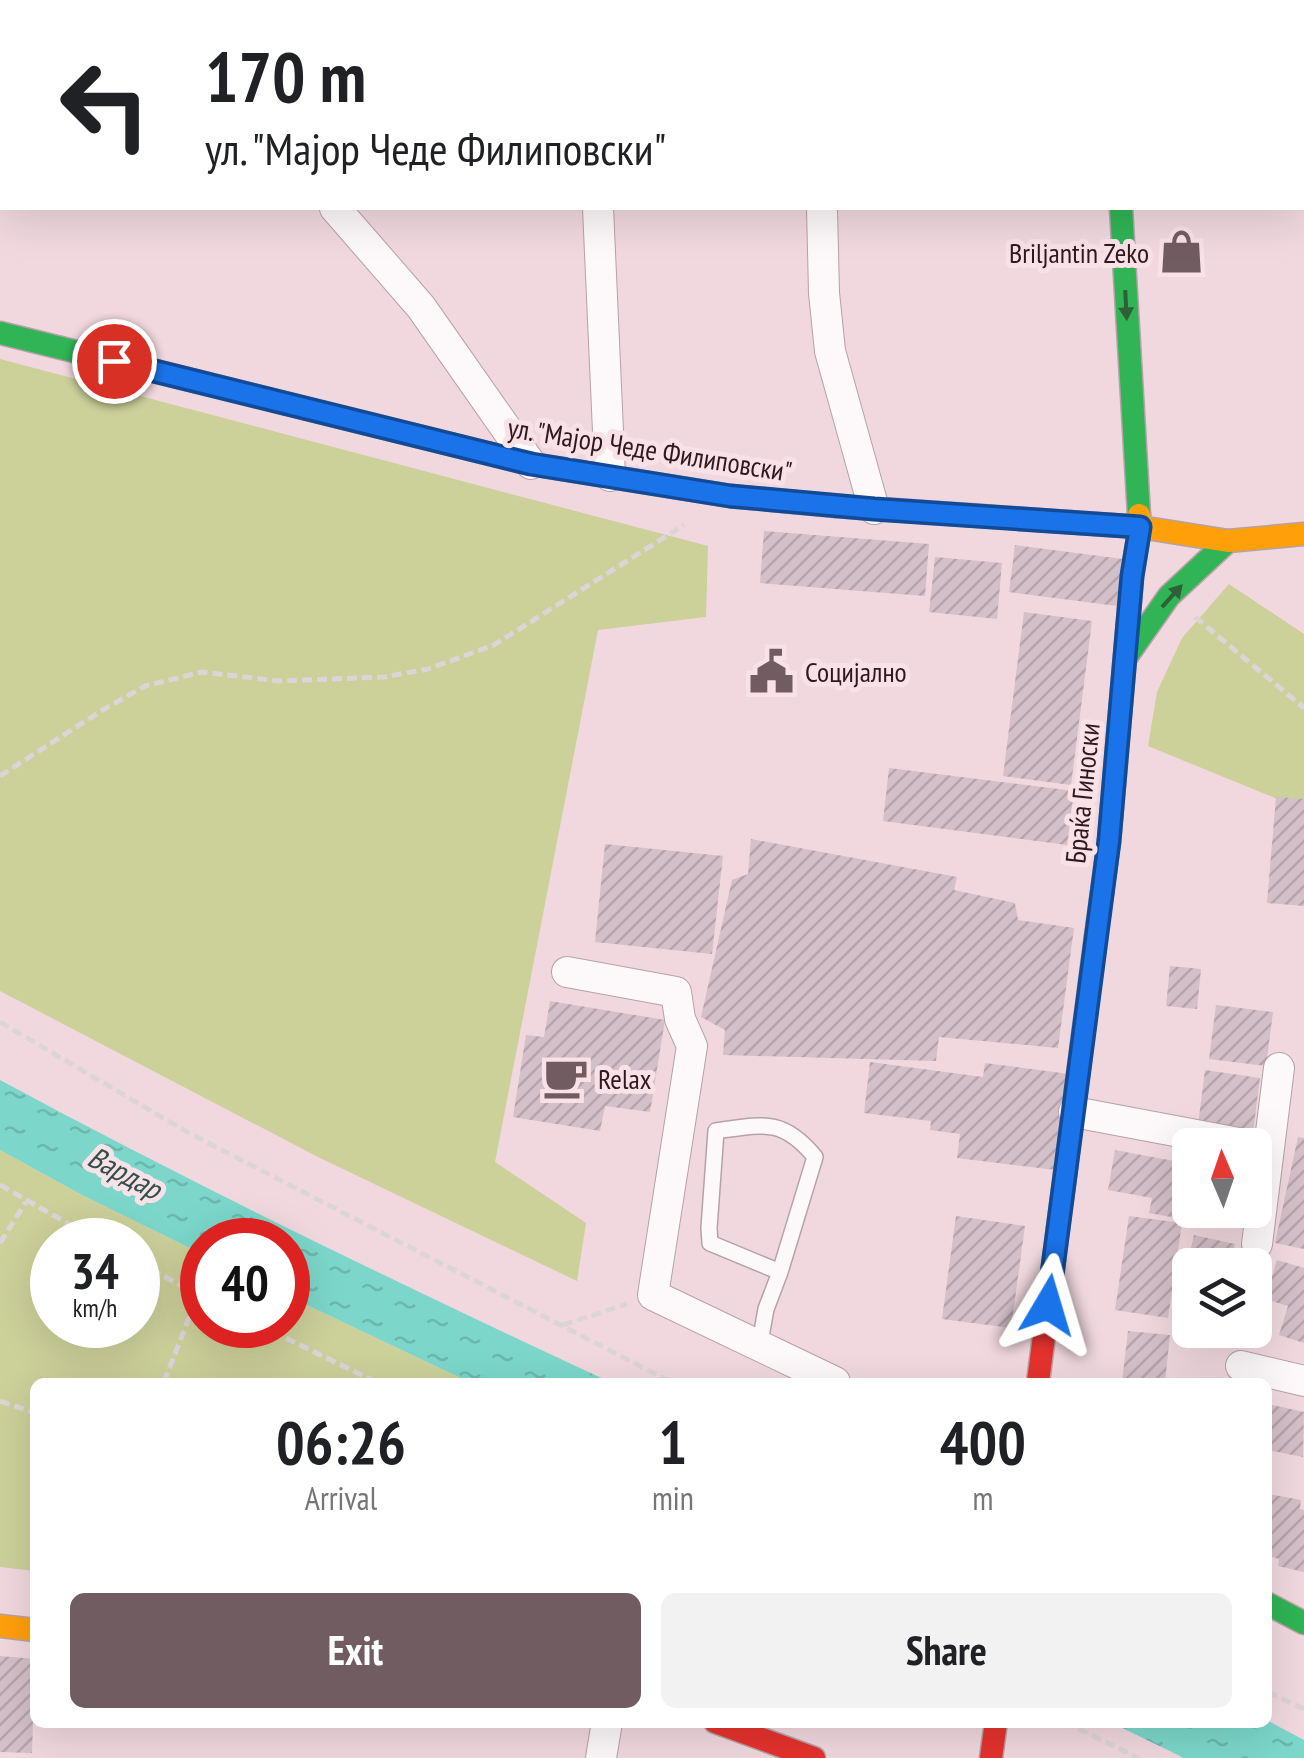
<!DOCTYPE html>
<html lang="en">
<head>
<meta charset="utf-8">
<style>
	body { margin:0; font-family:"PT Sans Narrow",sans-serif; background:#f2f2f2; color:#202124; height:100vh; display:flex; flex-direction:column; font-size:38px; white-space:nowrap }
	* { box-sizing:border-box; margin:0 }
	p { font-size:32px; color:#757577 }
	.icon { flex:none; width:55px; height:55px; fill:none; stroke:currentColor; stroke-width:2; stroke-linecap:round; stroke-linejoin:round }
	.map { position:relative; flex:1; overflow:hidden }
	.panel { position:absolute; left:30px; top:1378px; width:1242px; height:350px; display:flex; flex-direction:column; background:#fff; border-radius:15px; box-shadow:0 10px 40px #0002 }
	.panel>* { flex:none }
	.guide { position:absolute; left:0px; top:0px; width:1305px; height:210px; box-shadow:0 10px 40px #0002; background:#fff; color:#202124; overflow:hidden }
	.needle { width:65px; rotate:358deg }
	.fabs { position:absolute; left:1172px; top:1128px; display:grid; gap:20px }
	.fabs a { display:grid; place-items:center; width:100px; height:100px; border-radius:15px; background:#fff; box-shadow:0 10px 40px #0002; font-size:50px }
	.speed { position:absolute; left:30px; top:1218px; display:flex; gap:20px; font-size:50px; font-weight:700; text-align:center }
	.speed>* { display:grid; place-content:center; width:130px; height:130px; border-radius:50%; background:#fff; box-shadow:0 10px 40px #0002; line-height:1 }
	.speed small { font-size:25px; font-weight:400 }
	.speed .limit { border:15px solid #d22; background:#fff; color:#111 }
	.pin { position:absolute; display:grid; place-items:center; width:85px; height:85px; color:#fff; margin:-42px; border:5px solid #fff; border-radius:50%; box-shadow:0 2px 10px #0007 }
	.me { position:absolute; width:110px; margin:-55px; rotate:7deg; stroke-linejoin:round; filter:drop-shadow(0 0 8px #0008) }
	.turn { display:flex; align-items:center; gap:35px; height:210px; padding:0 40px; font-size:45px }
	.turn .icon { width:130px; height:130px; stroke-width:2.5 }
	.turn b { display:block; font-size:70px; line-height:85px }
	.eta { display:flex; justify-content:space-evenly; align-items:center; height:170px; text-align:center }
	.eta b { font-size:60px; font-weight:700; line-height:70px }
	.primary-button { display:flex; gap:20px; margin-top:auto; padding:20px 40px }
	.primary-button a { flex:1; height:115px; border-radius:15px; background:#715c62; color:#fff; font-size:40px; font-weight:700; line-height:115px; text-align:center }
	.primary-button a+a { background:#f2f2f2; color:#202124 }
	.map>svg:first-child { display:block }
</style>
</head>
<body>
<div class="map">
<svg width="1304" height="1758" viewBox="0 0 1304 1758">
	<defs>
		<pattern id="water-ripples" width="26" height="14" patternUnits="userSpaceOnUse" patternTransform="scale(2.5)"><rect width="26" height="14" fill="#7cd7ca"/><path d="M2 4q2-2 4 0t4 0M15 11q2-2 4 0t4 0" fill="none" stroke="#6cb8ad"/></pattern>
		<pattern id="building-hatch" width="6" height="6" patternUnits="userSpaceOnUse" patternTransform="scale(2.5)"><rect width="6" height="6" fill="#d4c0c8"/><path d="M-1 1l2-2M0 6l6-6M5 7l2-2" fill="none" stroke="#b6a4ab"/></pattern>
	</defs>
	<rect width="100%" height="100%" fill="#f0d8de"/>
	<!-- park -->
	<path fill="#ccd099" fill-rule="evenodd" d="M0,359L708,546L706,617L598,630L495,1162L586,1223L577,1281L318,1157L0,991Z
		M1229,584L1304,634V810L1148,746L1157,692L1182,638Z
		M0,1150L82,1195L202,1254V1325H288V1296L469,1382H35V1571L0,1567ZM52,1240H138V1325H52Z"/>
	<!-- water -->
	<path fill="url(#water-ripples)" d="M0,1080C200,1188 404,1286 610,1382H469L288,1296V1240H202V1254L82,1195L0,1150Z
		M1268,1721L1304,1740V1758H1184L1112,1723Z"/>
	<!-- building -->
	<path fill="url(#building-hatch)" d="M764,531L929,544L925,596L760,583Z
		M1015,545L1123,559L1117,606L1009,592Z
		M935,557L1002,563L997,619L929,612Z
		M1024,612L1092,621L1071,785L1003,776Z
		M889,768L1074,791L1067,845L883,821Z
		M1276,797L1304,799V906L1267,903Z
		M751,839L957,877L954,890L1015,903L1018,920L1074,928L1058,1048L939,1037L936,1061L723,1055L725,1030L701,1017L732,880L748,874Z
		M605,844L723,856L712,954L595,942Z
		M1170,966L1201,969L1197,1009L1166,1006Z
		M550,1001L665,1020L650,1112L605,1106L600,1131L513,1117L526,1035L544,1037Z
		M1216,1005L1273,1012L1266,1066L1209,1059Z
		M870,1062L983,1077L985,1063L1069,1074L1056,1170L957,1158L960,1134L930,1130L931,1121L864,1113Z
		M1205,1070L1260,1078L1253,1132L1198,1125Z
		M1298,1137L1304,1138V1249L1275,1243Z
		M1115,1150L1190,1164V1210H1206L1204,1223L1149,1213L1152,1198L1108,1190Z
		M956,1216L1025,1226L1011,1328L942,1319Z
		M1129,1216L1182,1223L1168,1318L1115,1310Z
		M1194,1235L1235,1244L1230,1265H1190V1314L1176,1311Z
		M1277,1260L1304,1268V1343L1279,1335L1288,1306L1265,1299Z
		M1128,1331L1170,1335L1165,1382H1122Z
		M1268,1404L1304,1412L1303,1457L1268,1450Z
		M1268,1494L1301,1500L1300,1509L1304,1510V1572L1278,1566L1279,1559L1268,1556Z
		M0,1656L35,1659L32,1753L0,1752Z"/>
	<g fill="none" stroke-linecap="round" stroke-linejoin="round">
		<defs>
			<path id="lane" d="M759,1348L766,1309L780,1272L815,1157C783,1118 763,1124 716,1131L709,1228L710,1243L780,1272"/>
			<path id="street" d="M91,0L95,2
				M588,0V2
				M335,208L421,307L531,464
				M598,208L610,476
				M822,208L824,293L830,351L874,509
				M567,972L676,992L680,1019L692,1046L653,1295L835,1382
				M1074,1112L1249,1145
				M1257,1244L1279,1068
				M1241,1366L1304,1381
				M601,1758L607,1722"/>
			<path id="fast" d="M1121,208L1139,515
				M0,333L531,464L730,496L836,506
				M1127,656L1169,596L1228,541
				M1268,1604L1304,1623"/>
			<path id="slow" d="M1108,0L1109,2
				M836,506L1140,527L1228,541L1304,534
				M1096,936L1109,841L1132,576L1140,527L1139,515
				M0,1626L35,1630"/>
			<path id="jam" d="M1038,1382L1096,936
				M715,1722L814,1758
				M991,1758L996,1722"/>
		</defs>
		<!-- lane casing -->
		<use href="#lane" stroke="#b6a2a6" stroke-width="18"/>
		<!-- street casing -->
		<use href="#street" stroke="#b6a2a6" stroke-width="32"/>
		<!-- fast casing -->
		<use href="#fast" stroke="#b6a2a6" stroke-width="25"/>
		<!-- slow casing -->
		<use href="#slow" stroke="#b6a2a6" stroke-width="25"/>
		<!-- jam casing -->
		<use href="#jam" stroke="#b6a2a6" stroke-width="25"/>
		<!-- path -->
		<path stroke="#dcd5d7" stroke-width="5" stroke-dasharray="10 5" stroke-linecap="butt" d="M1195,617L1304,708
			M0,776L101,711L145,686L202,672L279,681L384,677L428,669L494,645L684,525
			M0,1022L187,1132L671,1382
			M0,1185L97,1240
			M0,1243L26,1202
			M138,1262L202,1297
			M259,1325L376,1382
			M563,1325L627,1304
			M164,1382L198,1295
			M0,1401L35,1413
			M1268,1692L1304,1709
			M1065,1722L1138,1758"/>
		<!-- lane -->
		<use href="#lane" stroke="#fdf9fa" stroke-width="15"/>
		<!-- street -->
		<use href="#street" stroke="#fdf9fa" stroke-width="30"/>
		<!-- fast -->
		<use href="#fast" stroke="#30b455" stroke-width="22"/>
		<!-- slow -->
		<use href="#slow" stroke="#ff9f0a" stroke-width="22"/>
		<!-- jam -->
		<use href="#jam" stroke="#e5322d" stroke-width="22"/>
	</g>
	<!-- one-way arrows -->
	<defs><path id="oneway-solid" d="M-6-.8H1V-3.2L6.5 0L1 3.2V.8H-6Z" transform="scale(2.5)"/></defs>
	<g fill="#2e5f37">
		<use href="#oneway-solid" transform="translate(1126 305) rotate(87)"/>
		<use href="#oneway-solid" transform="translate(1172 596) rotate(-48)"/>
	</g>
	<g fill="none" stroke-linecap="round" stroke-linejoin="round">
		<defs>
			<path id="route" d="M114,361L531,464L730,496L874,509L1140,527L1132,576L1109,841L1048,1305"/>
		</defs>
		<!-- route casing -->
		<use href="#route" stroke="#114b97" stroke-width="25"/>
		<!-- route -->
		<use href="#route" stroke="#1a73e8" stroke-width="18"/>
	</g>
	<!-- icons -->
	<defs>
		<symbol id="shop-bare" viewBox="-9 -9 18 18"><path d="M-5-2.5h2.3a2.7 3.5 0 0 1 5.4 0H5L5.5 6h-11ZM-1.5-2.5h3a1.5 2.3 0 0 0-3 0Z" fill="#715c62" stroke="#f9e2e7" stroke-width="2.5" paint-order="stroke"/></symbol>
		<symbol id="civic-bare" viewBox="-9 -9 18 18"><path d="M-.6-6.5H3V-4.5H.6V-3L4-1V1h2V6H-6V1h2V-1L-.6-3ZM-1.2 2.5V6h2.4V2.5Z" fill="#715c62" stroke="#f9e2e7" stroke-width="2.5" paint-order="stroke"/></symbol>
		<symbol id="cafe-bare" viewBox="-9 -9 18 18"><path d="M-5.5-4.5H6V0H3Q3 3.5 0 3.5H-2.5Q-5.5 3.5-5.5 0ZM3-3.2v2h1.7v-2ZM-6 4.5H4V6H-6Z" fill="#715c62" stroke="#f9e2e7" stroke-width="2.5" paint-order="stroke"/></symbol>
	</defs>
	<g fill-rule="evenodd">
		<use href="#shop-bare" x="1150" y="220" width="63" height="63"/>
		<use href="#civic-bare" x="740" y="640" width="63" height="63"/>
		<use href="#cafe-bare" x="534" y="1046" width="63" height="63"/>
	</g>
	<g text-anchor="middle" dominant-baseline="central" stroke-width="10" stroke-linejoin="round" paint-order="stroke">
		<!-- poi labels -->
		<g font-size="28" fill="#2d191f" stroke="#f9e2e7" text-anchor="start">
			<text x="1149" y="252" text-anchor="end">Briljantin Zeko</text>
			<text x="805" y="671">Социјално</text>
			<text x="598" y="1078">Relax</text>
		</g>
		<!-- street labels -->
		<g font-size="28" fill="#2d191f" stroke="#f9e2e7">
			<text transform="translate(650 449) rotate(9)">ул. "Мајор Чеде Филиповски"</text>
			<text transform="translate(1082 793) rotate(-84)">Браќа Гиноски</text>
		</g>
		<!-- water labels -->
		<g font-size="30" font-style="italic" fill="#314e49" stroke="#f9e2e7">
			<text transform="translate(125 1172) rotate(28)">Вардар</text>
		</g>
	</g>
</svg>
<div class="fabs">
<a><svg class="needle" viewBox="-14 -14 28 28"><path d="M0-13l5 13h-10z" fill="#e53935"/><path d="M0 13l5-13h-10z" fill="#757577"/></svg></a>
<a><svg class="icon" aria-label="layers" viewBox="0 0 24 24"><path d="M12 4l9 5-9 5-9-5zM3 14l9 5 9-5"/></svg></a>
</div>
<div class="speed"><div>34<small>km/h</small></div><div class="limit">40</div></div>
<div class="pin" style="left:114px;top:361px;background:#d93025"><svg class="icon" aria-label="arrive" viewBox="0 0 24 24"><path d="M6 21V4h12l-3 4 3 4H6"/></svg></div>
<svg class="me" style="left:1048px;top:1305px" viewBox="-20 -20 40 40"><path d="M0-17L14 15 0 8-14 15z" fill="#1a73e8" stroke="#fff" stroke-width="4"/></svg>
<div class="guide">
<div class="turn"><svg class="icon" aria-label="left" viewBox="0 0 24 24"><path d="M17 20v-9H6M10 6l-5 5 5 5"/></svg><div><b>170 m</b>ул. &quot;Мајор Чеде Филиповски&quot;</div></div>
</div>
<section class="panel">
<div class="eta">
<div><b>06:26</b><p>Arrival</p></div>
<div><b>1</b><p>min</p></div>
<div><b>400</b><p>m</p></div>
</div>
<div class="primary-button"><a>Exit</a><a>Share</a></div>
</section>
</div>
</body>
</html>
